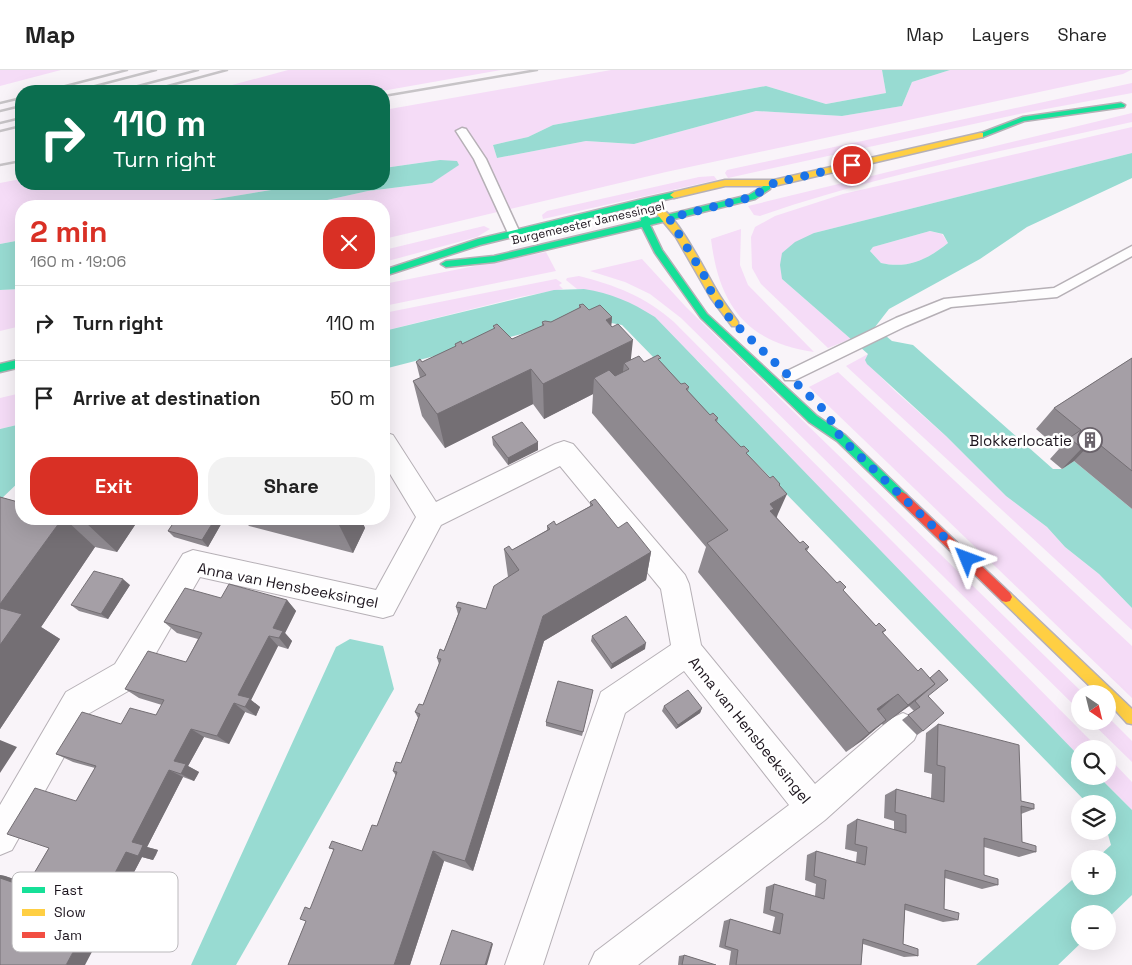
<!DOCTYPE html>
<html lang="en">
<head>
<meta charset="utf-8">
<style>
	body { margin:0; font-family:"Space Grotesk",sans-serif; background:#f2f2f2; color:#222; height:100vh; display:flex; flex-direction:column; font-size:19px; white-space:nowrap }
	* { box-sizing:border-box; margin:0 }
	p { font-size:16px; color:#767676 }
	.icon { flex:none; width:28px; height:28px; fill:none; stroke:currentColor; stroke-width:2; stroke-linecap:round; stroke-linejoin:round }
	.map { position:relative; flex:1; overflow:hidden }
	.drawer { position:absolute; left:15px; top:130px; width:375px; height:325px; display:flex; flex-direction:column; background:#fff; border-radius:20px; box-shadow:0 5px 20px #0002 }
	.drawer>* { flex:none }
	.hud { position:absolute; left:15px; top:15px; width:375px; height:105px; border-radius:20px; box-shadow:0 5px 20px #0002; background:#0b6e4f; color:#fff; overflow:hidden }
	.needle { width:32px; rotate:145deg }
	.fabs { position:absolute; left:1071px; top:615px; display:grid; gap:10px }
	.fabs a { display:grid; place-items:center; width:45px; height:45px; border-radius:50%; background:#fff; box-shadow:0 5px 20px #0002; font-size:25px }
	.pin { position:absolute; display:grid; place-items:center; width:42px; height:42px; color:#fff; margin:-21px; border:2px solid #fff; border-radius:50%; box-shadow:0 1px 5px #0007 }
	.me { position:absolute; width:55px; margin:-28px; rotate:314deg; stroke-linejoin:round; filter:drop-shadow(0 0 4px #0008) }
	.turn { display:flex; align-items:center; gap:18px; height:105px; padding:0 15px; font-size:22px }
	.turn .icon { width:65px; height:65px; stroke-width:2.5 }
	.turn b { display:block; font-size:35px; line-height:42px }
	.round { display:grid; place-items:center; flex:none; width:52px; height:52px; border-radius:20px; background:#f2f2f2 }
	.summary { display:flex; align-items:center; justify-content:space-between; height:85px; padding:0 15px }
	h1 { font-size:30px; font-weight:800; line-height:38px; color:#d93025 }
	.cta { display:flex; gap:10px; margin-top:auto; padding:10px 15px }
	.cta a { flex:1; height:58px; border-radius:20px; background:#d93025; color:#fff; font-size:20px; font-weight:800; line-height:58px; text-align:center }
	.cta a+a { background:#f2f2f2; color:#222 }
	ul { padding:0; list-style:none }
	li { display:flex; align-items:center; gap:15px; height:75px; padding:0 15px; border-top:1px solid #e0e0e0 }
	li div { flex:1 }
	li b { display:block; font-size:19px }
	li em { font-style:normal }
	header { display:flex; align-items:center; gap:30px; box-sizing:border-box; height:70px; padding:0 25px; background:#fff; border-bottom:1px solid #e0e0e0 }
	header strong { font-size:24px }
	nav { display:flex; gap:28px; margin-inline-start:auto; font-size:18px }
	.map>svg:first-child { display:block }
</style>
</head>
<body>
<header>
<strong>Map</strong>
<nav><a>Map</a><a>Layers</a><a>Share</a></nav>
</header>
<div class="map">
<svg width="1132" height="895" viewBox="0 0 1132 895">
	<rect width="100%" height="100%" fill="#f9f4f9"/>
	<!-- green -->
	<path fill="#f5dcf7" d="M0,0H61L0,16Z
		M288,0H501L382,21H210Z
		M611,0H882L886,23L826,34L766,16L553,55L528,67L493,75L497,88L586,71L634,74L756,41L842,46L902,36L912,12L950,0H1131L1123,4L666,102L384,169V136H300L368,121L432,113L440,90L384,98V40Z
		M1132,13V23L1024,43L728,108L725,103L727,100Z
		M1132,43V52C1007,80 880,104 760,146L754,145L748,136Z
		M1132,57V83L814,163L782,209L851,269L828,278L761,214L752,198L751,167L755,157L775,146L843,124Z
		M714,106L717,110L543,149L542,145L547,141L699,107Z
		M21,109V114H297L271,120L174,136H21V170L0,174V113Z
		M484,156L490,159L477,167L384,192V180Z
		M741,159L740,195L748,215L814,282C746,272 719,235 711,169Z
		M930,161L942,164L948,173C927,190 907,199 881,193L870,181L873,177Z
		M546,182L556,201L384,236V214Z
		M642,189L686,237L1084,624H1080V641L681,248L650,224L625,212L590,201Z
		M579,206C615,215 646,227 674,252L1099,679H1080V687L871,474L697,290L584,219H577L566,210L567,208Z
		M556,209L562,213L559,215L563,219L520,227L384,261V243Z
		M21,219V256L0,261V220Z
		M868,284L875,301L895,321L946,366L1006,426L1047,457L1065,477L1099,504L1132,538V560L846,296Z
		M838,302L1132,576V628L809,317Z
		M21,323V354L0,359V328Z
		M1108,647L1132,671V692L1090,651H1108Z
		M1108,687L1132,712V740L1098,706H1108Z"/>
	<!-- water -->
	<path fill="#98dbd2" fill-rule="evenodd" d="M882,0H950L912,12L902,36L842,46L756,41L634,74L586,71L497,88L493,75L528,67L553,55L766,16L826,34L886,23Z
		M1132,83V108L1027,157L980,189L889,239L875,257L892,271L913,275L1053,399H1062L1074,391L1132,439V538L1099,504L1065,477L1047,457L1006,426L946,366L867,294L865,290L868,284L782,209L780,195L782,183L795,172L814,163ZM930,161L943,164L948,173C927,190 907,199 881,193L870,181L873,177Z
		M440,90L457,91L459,95L432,113L368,121L300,136H174L271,120L297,114H384V98Z
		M21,170V219L0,220V174Z
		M584,219C611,223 631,232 655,247L1080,687V706H1098L1132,740V825L1108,848V844H1080V871H1083L1058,895H976L1080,803V816H1108V789H1096L1111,775L1107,761L1108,734H1088L622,255L584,248L384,299V261L554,220Z
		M21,354V410L0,430V359Z
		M350,569L383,576L394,619L236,895H191L336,577Z"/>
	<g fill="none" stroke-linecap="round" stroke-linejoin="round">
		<defs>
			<path id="lane" d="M462,58L466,59L486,89L520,163L518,166H510L508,163L474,89L456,61Z
				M1132,176V186L1057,227L951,237L906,256L795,310H785L783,306L785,302L896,248L944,229L1054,218Z"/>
			<path id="street" d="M384,362L393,365L436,432L555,374L564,371L573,374L685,505L689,514L701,575L815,714L892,648L903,643L914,648L919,659L914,670L825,750L638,895H589L595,882L789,735L684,601L625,643L543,895H505L601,622L671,575L661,519L560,396L441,455L393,545L383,548L200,507L137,616L88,644L12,780L0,785V735L66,622L115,594L183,484L193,480L376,520L416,447L384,394Z"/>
			<path id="fast" d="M1121,33L1125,35L1124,37L1024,51L983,67L976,65L1023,47Z
				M767,114L770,115V119L755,129L650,155L662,180L707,244L817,346L845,365L906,424L908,427L906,430H898L837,371L809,352L701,248L655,183L642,157L494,192L446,197L441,194L446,191L494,186L641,151L642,135L480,175L384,206V200L478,169L647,128L674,122L678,125L677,127L651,133L650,149L749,125Z
				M21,289V297L0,302V294Z"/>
			<path id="slow" d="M980,63H983V67L774,116H725L674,128L670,125L674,122L725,110H774Z
				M656,135C678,144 705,202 718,223C724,233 731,242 738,252V256H732L711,228L676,167L652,138Z
				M1006,522L1010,523L1132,639V654L1127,653L1108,632V624H1098L1002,531L1000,527L1002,523Z"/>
			<path id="jam" d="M902,422L906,424L1010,523L1012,527L1010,531L1006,532L1002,531L898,430L896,427L898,424Z"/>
		</defs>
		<!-- lane casing -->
		<use href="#lane" stroke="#b6b0b6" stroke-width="3"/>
		<!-- street casing -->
		<use href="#street" stroke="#b6b0b6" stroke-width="2"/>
		<!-- fast casing -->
		<use href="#fast" stroke="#b6b0b6" stroke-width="3"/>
		<!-- slow casing -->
		<use href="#slow" stroke="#b6b0b6" stroke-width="3"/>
		<!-- jam casing -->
		<use href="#jam" stroke="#b6b0b6" stroke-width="3"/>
		<!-- lane -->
		<use href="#lane" fill="#fefdfe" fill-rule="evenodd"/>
		<!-- street -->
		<use href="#street" fill="#fefdfe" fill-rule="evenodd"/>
		<!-- fast -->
		<use href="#fast" fill="#16e098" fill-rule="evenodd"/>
		<!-- slow -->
		<use href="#slow" fill="#ffcf43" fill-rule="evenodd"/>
		<!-- jam -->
		<use href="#jam" fill="#f24e42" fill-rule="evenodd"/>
		<!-- rail -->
		<path stroke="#c7c4c7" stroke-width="2.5" d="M46,21L127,0
			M76,21L156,0
			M119,21L198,0
			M149,21L227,0
			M384,26L537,0
			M0,33L21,28
			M0,41L21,36
			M0,53L21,48
			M0,61L21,56
			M0,95L21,91"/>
	</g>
	<!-- wall -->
	<path fill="#8e898f" d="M579,235L589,240L612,247L611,256L631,289L644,292H661L681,314L689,317L688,321L710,345L718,348L717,352L770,408L780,414L779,416L777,448L800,473L809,477L807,481L876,556L886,560L883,563L928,626L923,661L917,665L902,650L914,641L909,636L883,655L882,654L846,682L698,502L706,477L592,343L593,324L544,349L533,334L445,378L422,346L413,311L420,308L416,292H422L455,277V274H462L494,259L493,256L512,269L542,256V252H551L579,238Z
		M1132,288V439L1074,391L1062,399L1050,389L1059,379L1036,359L1054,338Z
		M492,367L538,372V380L508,395L493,375Z
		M0,427L18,432L21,449H139L117,482L95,477L41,557L60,569L0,659Z
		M590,432L618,458L651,482L646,510L544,571L473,801L444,791L410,895H288L306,851L305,837L311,839L334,780L329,778L362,781L377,756L396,706L393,701L401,693L418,648L415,642L423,635L439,594L437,588L444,581L458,544L456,537L486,539L508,507L504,479L512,480L547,460V456L556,455L590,436Z
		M176,449H224L208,477L174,467L168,461Z
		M243,449H361L365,458L353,483L249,456Z
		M130,515L108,549L79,541L71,535Z
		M221,528L287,530L296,541L285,563L292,571L288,579L278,576L251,630L260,637L256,646L245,642L229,674L204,667L188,696L199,702L197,706L194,711L183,707L147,777L158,780L156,785L153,790L142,787L102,863L114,868L108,879L94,878L0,895V805L5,806L28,814L95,698L73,692L56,684L121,654L156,645L162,635L139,628L125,619L186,592L198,569L177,563L164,552Z
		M592,566L645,579L611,599L591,571Z
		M592,625L582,666L546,656V652Z
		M664,636L702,638L700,643L676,659L662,641Z
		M938,654L1021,731L1034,739L1021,744L1022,772L1036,782L1019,787L984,777V805L998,815L982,819L945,808L944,839L958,850L943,852L905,840L903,874L918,886L904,887L863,874L861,895H729L731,881L719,877L724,851L730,849L772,862L775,847L763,843L766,817L774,814L815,826L816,814L805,810L807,785L816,781L856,792L857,782L845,779L847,755L857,749L894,760V751L884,748L885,725L896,719L931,728L932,704L924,702L926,663Z
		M684,885L716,895H678L679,886Z"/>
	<!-- shaded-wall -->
	<path fill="#746f74" d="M612,247L609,281L633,270L629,306V299L624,293L622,309L594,308L593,324L544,349L543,314L606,250Z
		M531,299L533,334L445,378L437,344Z
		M1094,370L1074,391L1062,399L1082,378Z
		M538,372V380L508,395V388Z
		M780,414L772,433L787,424L773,455L757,465L779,415Z
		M62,449H65L95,477L41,557L60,569L0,659V534Z
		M88,449H139L117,482L86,453Z
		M215,449H224L208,477L202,470Z
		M340,449H361L365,458L353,483L338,453Z
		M651,482L646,510L544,571L473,801L465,791L543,546Z
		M123,509L130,515L108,549L101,544Z
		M287,530L296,541L285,563L292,571L288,579L279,568L273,558Z
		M269,566L278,576L251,630L260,637L256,646L245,637L238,625Z
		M646,573L645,579L611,599L612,594Z
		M935,614L909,636L883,655L908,635Z
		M898,624L874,645L877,639Z
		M234,633L245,642L229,674L217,666Z
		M702,638L700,643L676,659L678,655Z
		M886,650L863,670L846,682L869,663Z
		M191,659L204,667L188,696L199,702L194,711L181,704L174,691Z
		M0,670L17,677L0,703Z
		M169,700L183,707L147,777L158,780L153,790L142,787L102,863L114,868L108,879L94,878L85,895H66Z
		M433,781L444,791L410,895H394Z
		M0,805L5,806L46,820L26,817L0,808Z
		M492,873L493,874L487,895H485Z"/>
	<!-- building -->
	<path fill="#a59fa6" stroke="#746f74" d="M583,234L589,240L600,235L612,247L606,250L612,257L618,254L633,270L543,314L531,299L437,344L413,311L426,305L416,292L420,289L422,292L456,276L455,274L461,271L462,274L495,258L493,256L497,254L512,269L544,255L542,252L545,251L551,252L581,237L579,235Z
		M658,285L661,288L658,289L681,314L685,313L689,317L686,319L710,345L713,343L718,348L715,350L741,377L744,376L749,381L746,383L770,408L773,406L780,414L779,415L787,424L770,434L774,439L770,441L800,473L803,471L809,477L805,479L837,513L840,511L846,517L843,520L876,556L879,553L886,560L882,562L918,601L921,598L935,614L908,635L898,624L877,639L886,650L869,663L707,473L728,460L594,308L609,300L615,306L629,299L624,293L639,286L644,292Z
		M1132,288V401L1094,370L1082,378L1069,368L1081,360L1054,338Z
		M522,352L538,372L508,388L492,367Z
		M0,427L18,432L21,431V449H62L0,534Z
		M595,429L618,458L627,452L651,482L543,546L465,791L433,781L394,895H288L306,851L300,849L305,837L310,839L334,779L329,778L332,771L362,781L372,755L377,756L397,702L393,701L396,692L401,693L420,644L415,642L419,634L423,635L441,589L437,588L440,579L444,581L461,538L456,537L458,532L486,539L494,516L519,500L504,479L509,476L512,480L550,459L547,456L554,451L556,455L593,435L590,432Z
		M70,449H88L86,453Z
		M176,449H215L202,470L168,461Z
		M322,449H340L338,453Z
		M94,501L123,509L101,544L71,535Z
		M229,514L287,530L273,558L283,561L279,568L269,566L238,625L250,628L245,637L234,633L217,666L191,659L174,691L186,694L181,704L169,700L132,772L143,775L141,780L138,786L126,782L84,862L96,866L90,877L78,873L66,895H0V808L26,817L49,778L7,764L35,718L76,731L96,696L56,684L82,642L121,654L130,638L156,645L164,630L125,619L148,581L186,592L202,563L164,552L185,518L221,528Z
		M0,538L22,544L0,575Z
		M626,546L646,573L612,594L592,566Z
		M939,600L948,610L928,626L944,643L923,661L908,645L920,637L915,631L935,614L930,608Z
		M558,611L593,620L583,662L546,652Z
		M688,620L702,638L678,655L664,636Z
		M938,654L1019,675L1021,731L1034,734V739L1021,736L1022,772L1036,776V782L984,768V805L998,809V815L945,800L944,839L959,843L958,850L905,834L903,874L918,879V886L863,869L861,895H736L738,880L725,876L730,849L780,864L783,844L770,840L774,814L824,829L826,810L814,806L816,781L865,795L867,777L855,774L857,749L906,763V745L895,742L896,719L944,732L945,697L937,695Z
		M452,860L492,873L485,895H440Z
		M684,885L716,895H682Z"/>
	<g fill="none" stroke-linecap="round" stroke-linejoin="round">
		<!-- route -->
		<path stroke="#1a73e8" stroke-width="9" stroke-dasharray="0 16.2" d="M852,95L774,113L752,127L669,148L705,207L713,226L731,250L826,342L841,368L967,489"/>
	</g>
	<!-- icons -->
	<defs>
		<symbol id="building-ring" viewBox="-11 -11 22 22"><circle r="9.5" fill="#fff" stroke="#6a636b" stroke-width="1.5"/><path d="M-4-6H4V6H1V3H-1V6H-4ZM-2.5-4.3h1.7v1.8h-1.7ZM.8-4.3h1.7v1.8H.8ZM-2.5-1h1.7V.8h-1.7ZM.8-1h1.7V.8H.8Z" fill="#6a636b"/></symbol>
	</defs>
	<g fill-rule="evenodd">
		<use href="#building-ring" x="1076" y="356" width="28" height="28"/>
	</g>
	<g text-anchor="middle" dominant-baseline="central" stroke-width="5" stroke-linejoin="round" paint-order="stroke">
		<!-- far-street labels -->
		<g font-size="12" fill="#1d151e" stroke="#fff">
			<text transform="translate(588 153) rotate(-13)">Burgemeester Jamessingel</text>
		</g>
		<!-- poi labels -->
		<g font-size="15" fill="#1d151e" stroke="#fff" text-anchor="end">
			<text x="1072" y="370">Blokkerlocatie</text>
		</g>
		<!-- street labels -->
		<g font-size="15" fill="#1d151e" stroke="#fff">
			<text transform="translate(288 515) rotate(11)">Anna van Hensbeeksingel</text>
			<text transform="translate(750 660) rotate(51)">Anna van Hensbeeksingel</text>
		</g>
	</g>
	<!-- legend -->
	<rect x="12" y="802" width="166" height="80" rx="8" fill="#fff" stroke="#bbb9bc" stroke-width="1"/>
	<rect x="22" y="817" width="23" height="6" fill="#16e098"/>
	<rect x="22" y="839" width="23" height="7" fill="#ffcf43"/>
	<rect x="22" y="862" width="23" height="6" fill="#f24e42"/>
	<g font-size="14" fill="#1d151e">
		<text x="54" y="825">Fast</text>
		<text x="54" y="847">Slow</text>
		<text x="54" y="870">Jam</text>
	</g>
</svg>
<div class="fabs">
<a><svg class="needle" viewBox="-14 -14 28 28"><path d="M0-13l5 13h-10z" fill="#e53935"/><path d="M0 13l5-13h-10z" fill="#767676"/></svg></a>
<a><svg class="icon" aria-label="search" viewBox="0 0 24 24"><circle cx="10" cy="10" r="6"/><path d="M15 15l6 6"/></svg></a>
<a><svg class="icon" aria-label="layers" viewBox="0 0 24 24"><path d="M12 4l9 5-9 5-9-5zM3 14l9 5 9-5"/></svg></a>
<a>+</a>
<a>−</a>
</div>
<div class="pin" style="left:852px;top:95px;background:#d93025"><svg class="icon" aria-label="arrive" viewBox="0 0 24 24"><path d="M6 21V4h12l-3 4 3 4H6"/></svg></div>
<svg class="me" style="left:967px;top:489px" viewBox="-20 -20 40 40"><path d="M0-17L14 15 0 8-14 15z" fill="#1a73e8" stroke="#fff" stroke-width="4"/></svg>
<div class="hud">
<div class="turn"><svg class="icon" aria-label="right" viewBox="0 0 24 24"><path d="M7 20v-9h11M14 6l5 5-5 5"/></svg><div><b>110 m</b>Turn right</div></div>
</div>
<section class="drawer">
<div class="summary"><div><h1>2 min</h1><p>160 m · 19:06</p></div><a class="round" style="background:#d93025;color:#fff"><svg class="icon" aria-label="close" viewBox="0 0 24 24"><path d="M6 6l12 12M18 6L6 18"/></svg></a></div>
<ul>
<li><svg class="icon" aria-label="right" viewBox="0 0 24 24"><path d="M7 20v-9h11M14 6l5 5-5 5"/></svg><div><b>Turn right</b></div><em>110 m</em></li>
<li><svg class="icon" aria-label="arrive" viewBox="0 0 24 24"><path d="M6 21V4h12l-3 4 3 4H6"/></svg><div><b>Arrive at destination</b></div><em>50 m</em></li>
</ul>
<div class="cta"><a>Exit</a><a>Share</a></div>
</section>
</div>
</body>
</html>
